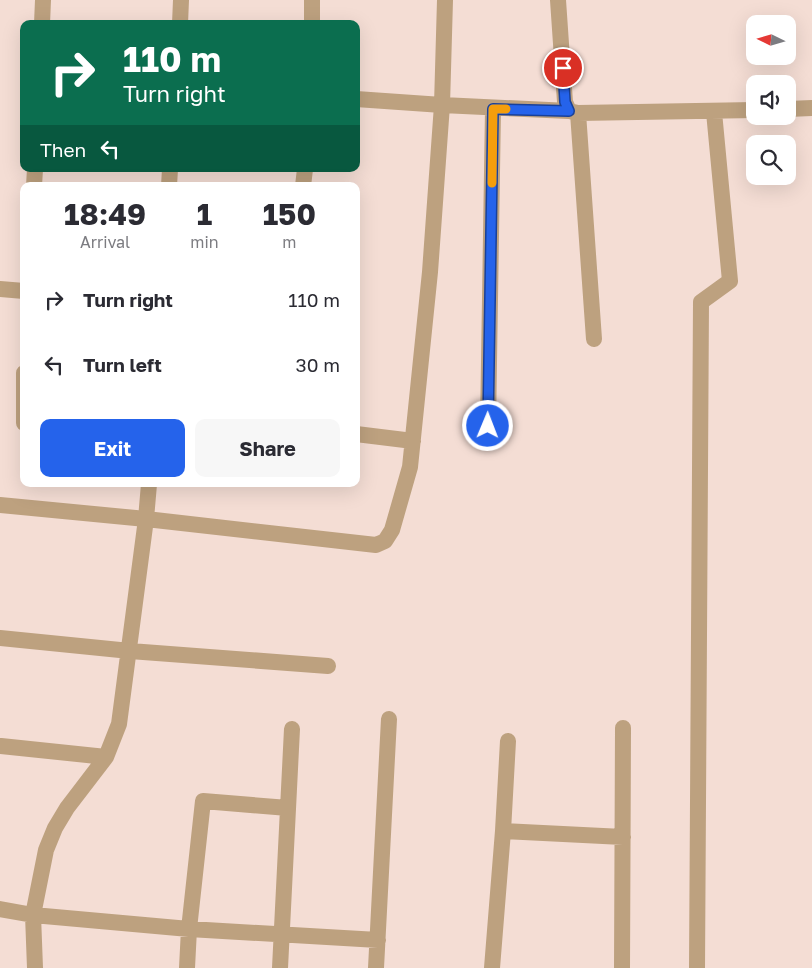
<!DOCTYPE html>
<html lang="en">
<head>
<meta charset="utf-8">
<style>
	body { margin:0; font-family:"Golos Text",sans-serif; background:#f7f7f7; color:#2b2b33; height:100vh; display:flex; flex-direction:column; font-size:19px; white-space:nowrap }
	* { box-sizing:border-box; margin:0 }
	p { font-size:16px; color:#7c7c81 }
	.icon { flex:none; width:28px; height:28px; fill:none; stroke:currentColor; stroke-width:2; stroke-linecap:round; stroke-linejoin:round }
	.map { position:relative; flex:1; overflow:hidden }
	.details { position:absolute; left:20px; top:182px; width:340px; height:305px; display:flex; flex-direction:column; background:#fff; border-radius:10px; box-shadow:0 5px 20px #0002 }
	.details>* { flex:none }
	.guide { position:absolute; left:20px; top:20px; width:340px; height:152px; border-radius:10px; box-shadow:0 5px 20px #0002; background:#0b6e4f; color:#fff; overflow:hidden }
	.needle { width:32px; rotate:275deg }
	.buttons { position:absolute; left:746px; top:15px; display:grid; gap:10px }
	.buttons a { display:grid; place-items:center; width:50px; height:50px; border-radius:10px; background:#fff; box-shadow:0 5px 20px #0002; font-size:25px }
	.pin { position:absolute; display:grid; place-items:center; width:42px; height:42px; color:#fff; margin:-21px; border:2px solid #fff; border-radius:50%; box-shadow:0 1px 5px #0007 }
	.me { position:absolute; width:55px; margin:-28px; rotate:1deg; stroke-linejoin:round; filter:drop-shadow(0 0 4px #0008) }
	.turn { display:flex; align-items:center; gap:18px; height:105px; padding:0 20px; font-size:22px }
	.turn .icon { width:65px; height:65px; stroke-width:2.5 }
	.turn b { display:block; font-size:35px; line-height:42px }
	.then { display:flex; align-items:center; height:48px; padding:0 20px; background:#0003; gap:10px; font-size:19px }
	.eta { display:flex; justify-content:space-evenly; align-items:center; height:85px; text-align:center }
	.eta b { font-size:30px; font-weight:700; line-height:35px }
	.primary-button { display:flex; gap:10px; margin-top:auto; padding:10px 20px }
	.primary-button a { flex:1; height:58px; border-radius:10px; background:#2563eb; color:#fff; font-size:20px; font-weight:700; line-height:58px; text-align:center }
	.primary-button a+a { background:#f7f7f7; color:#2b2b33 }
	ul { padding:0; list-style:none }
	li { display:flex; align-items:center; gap:15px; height:65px; padding:0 20px }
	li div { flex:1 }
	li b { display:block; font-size:19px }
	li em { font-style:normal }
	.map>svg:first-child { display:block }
</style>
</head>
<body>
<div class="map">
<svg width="812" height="968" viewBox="0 0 812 968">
	<rect width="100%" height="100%" fill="#f4ddd4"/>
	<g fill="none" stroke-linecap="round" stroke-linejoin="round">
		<!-- minor -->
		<path stroke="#bda17f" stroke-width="16" d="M558,0L565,102L569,111L578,113L755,110
			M42,24L43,0
			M180,24L181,0
			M312,24V0
			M356,99L442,105L445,0
			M788,109L812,108
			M578,113L594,339
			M34,186L35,169
			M169,186L170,169
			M303,186L305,169
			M0,289L24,291
			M24,373V423
			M488,426L493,109
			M356,434L413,441
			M0,505L146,519L149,484
			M0,638L130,651L328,666
			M1,746L106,757
			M503,831L623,837
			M0,909L33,915L46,850L55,828L67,808L106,757L119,724L146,519L376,545L385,541L392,530L410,467L430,272L442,105L569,111
			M35,968L33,915L189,929L378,940
			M187,968L189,929L203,801L288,808
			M280,968L292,729
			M376,968L389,719
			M492,968L503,831L508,741
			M622,968L623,728
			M697,968L701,302L730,281L714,112"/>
	</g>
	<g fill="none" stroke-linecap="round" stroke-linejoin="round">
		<defs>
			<path id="route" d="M488,426L493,109L569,111L565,102L563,68"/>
		</defs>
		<!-- route casing -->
		<use href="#route" stroke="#184099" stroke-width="12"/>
		<!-- route -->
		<use href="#route" stroke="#2563eb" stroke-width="9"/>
		<!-- slow -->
		<path stroke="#f59e0b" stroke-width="9" d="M492,183L493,109H506"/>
	</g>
</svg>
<div class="buttons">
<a><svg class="needle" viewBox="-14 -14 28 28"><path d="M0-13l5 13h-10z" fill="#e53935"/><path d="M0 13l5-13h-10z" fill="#7c7c81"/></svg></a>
<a><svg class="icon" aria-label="sound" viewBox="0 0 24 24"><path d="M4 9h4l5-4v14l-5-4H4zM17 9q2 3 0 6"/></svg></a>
<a><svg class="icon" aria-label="search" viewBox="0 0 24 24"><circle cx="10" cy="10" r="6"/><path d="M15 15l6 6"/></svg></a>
</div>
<div class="pin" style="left:563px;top:68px;background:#d93025"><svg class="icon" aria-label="arrive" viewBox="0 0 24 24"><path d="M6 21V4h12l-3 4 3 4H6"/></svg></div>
<svg class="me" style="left:488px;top:426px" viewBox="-20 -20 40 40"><circle r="17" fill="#2563eb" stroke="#fff" stroke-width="3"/><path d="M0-11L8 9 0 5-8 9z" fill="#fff"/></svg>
<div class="guide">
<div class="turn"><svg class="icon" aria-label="right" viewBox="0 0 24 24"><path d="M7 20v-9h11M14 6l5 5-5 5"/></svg><div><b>110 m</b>Turn right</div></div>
<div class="then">Then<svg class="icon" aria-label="left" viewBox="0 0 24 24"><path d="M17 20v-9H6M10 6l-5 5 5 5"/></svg></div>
</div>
<section class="details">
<div class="eta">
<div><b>18:49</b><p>Arrival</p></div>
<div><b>1</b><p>min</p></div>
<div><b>150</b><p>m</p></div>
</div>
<ul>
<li><svg class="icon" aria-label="right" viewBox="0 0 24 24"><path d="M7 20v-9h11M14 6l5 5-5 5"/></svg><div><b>Turn right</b></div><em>110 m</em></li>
<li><svg class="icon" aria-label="left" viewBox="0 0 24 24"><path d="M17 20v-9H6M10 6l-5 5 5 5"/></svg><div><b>Turn left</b></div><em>30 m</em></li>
</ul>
<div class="primary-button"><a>Exit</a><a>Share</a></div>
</section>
</div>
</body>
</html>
